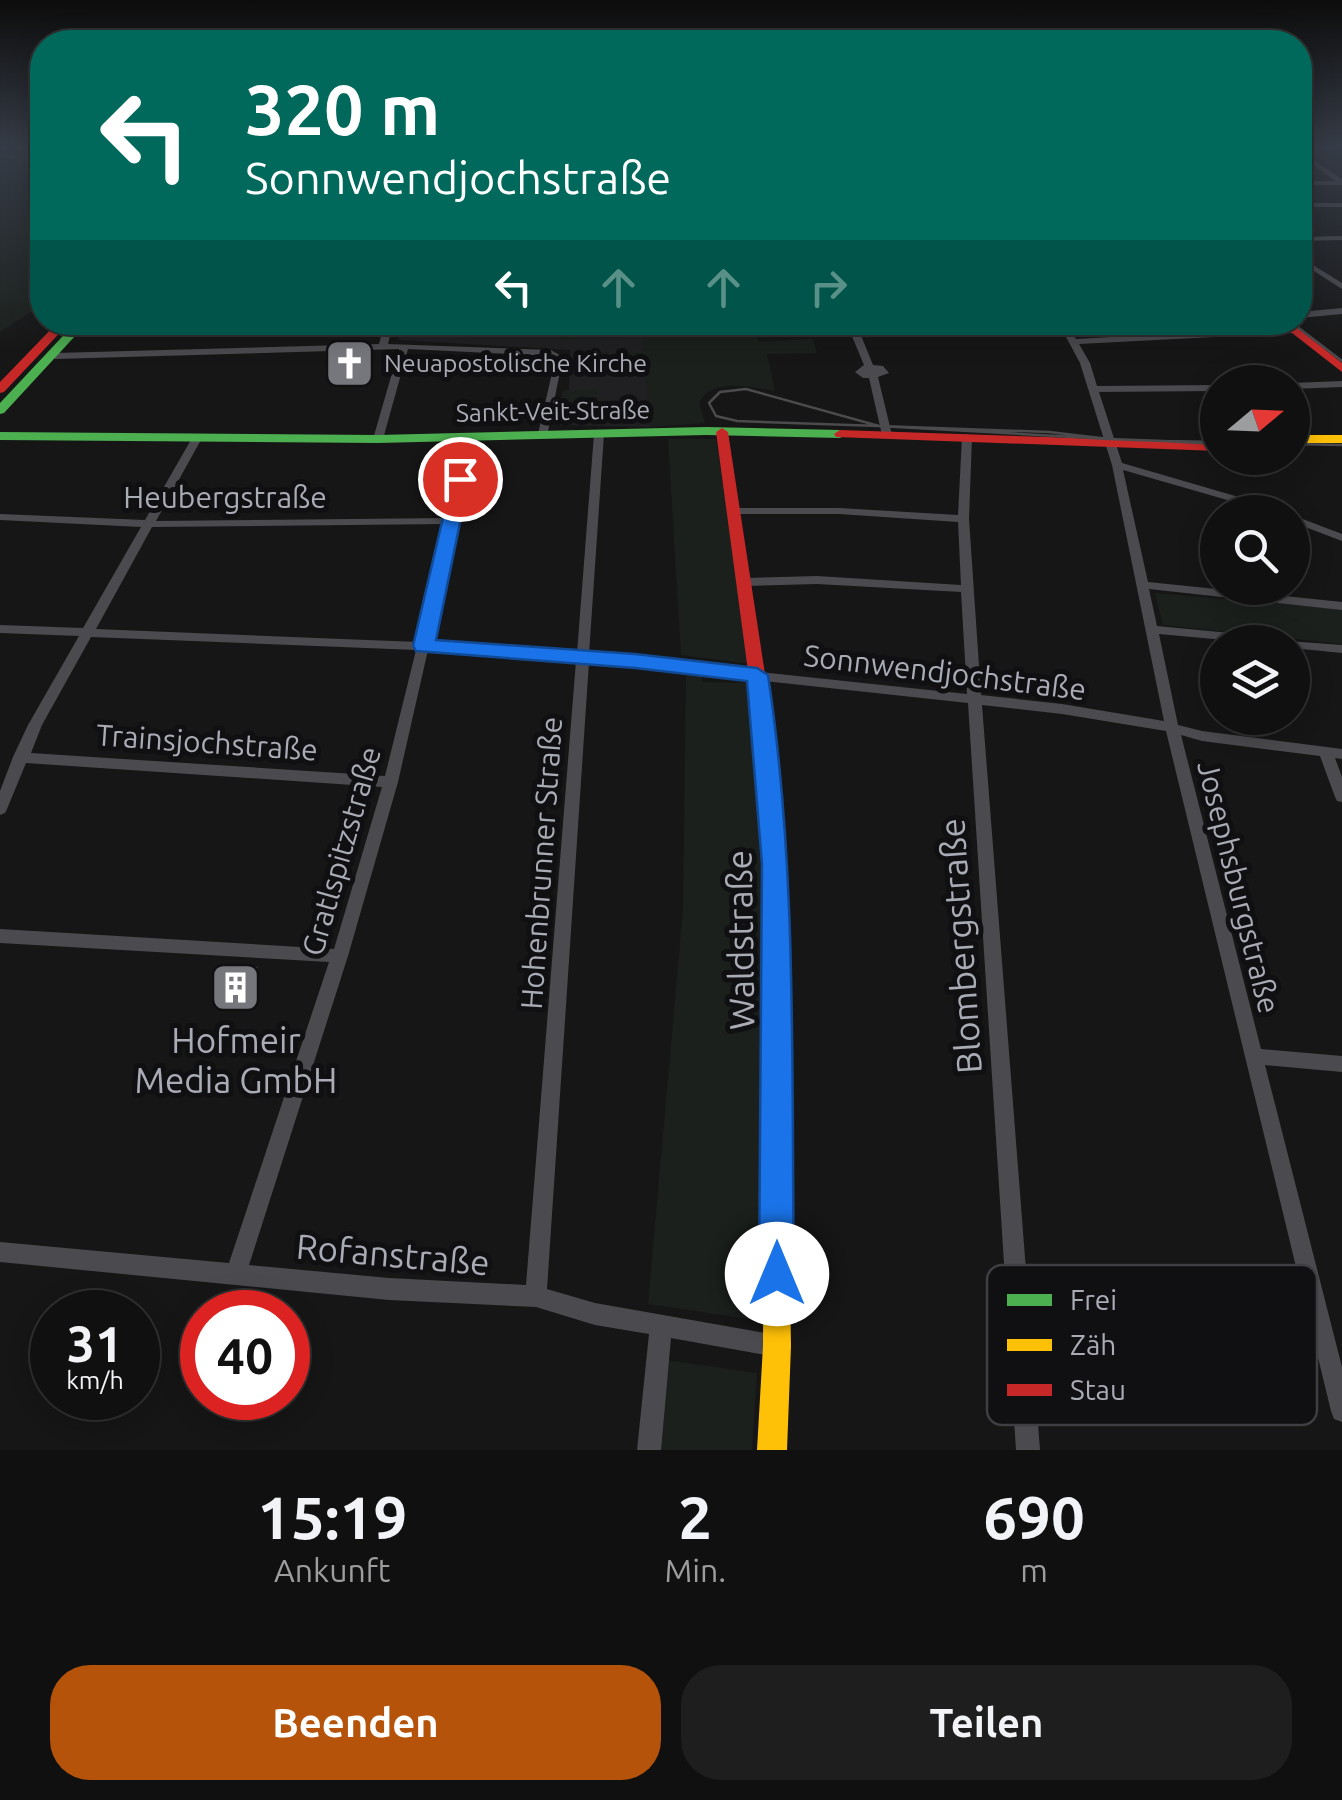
<!DOCTYPE html>
<html lang="de">
<head>
<meta charset="utf-8">
<style>
	body { margin:0; font-family:Ubuntu,sans-serif; background:#1e1e1e; color:#f1f3f6; height:100vh; display:flex; flex-direction:column; font-size:38px; white-space:nowrap }
	* { box-sizing:border-box; margin:0 }
	p { font-size:32px; color:#9c9d9f }
	.icon { flex:none; width:55px; height:55px; fill:none; stroke:currentColor; stroke-width:2; stroke-linecap:round; stroke-linejoin:round }
	.map { position:relative; height:1450px; overflow:hidden }
	.drawer { display:flex; flex-direction:column; background:#101010; flex:1 }
	.drawer>* { flex:none }
	.banner { position:absolute; left:30px; top:30px; width:1282px; height:305px; border-radius:40px; box-shadow:0 5px 25px #0003,0 0 0 2px #303030; background:#00695c; color:#fff; overflow:hidden }
	.needle { width:65px; rotate:71deg }
	.buttons { position:absolute; left:1200px; top:365px; display:grid; gap:20px }
	.buttons a { display:grid; place-items:center; width:110px; height:110px; border-radius:50%; background:#101010; box-shadow:0 5px 25px #0003,0 0 0 2px #303030; font-size:50px }
	.speed { position:absolute; left:30px; top:1290px; display:flex; gap:20px; font-size:50px; font-weight:700; text-align:center }
	.speed>* { display:grid; place-content:center; width:130px; height:130px; border-radius:50%; background:#101010; box-shadow:0 5px 25px #0003,0 0 0 2px #303030; line-height:1 }
	.speed small { font-size:25px; font-weight:400 }
	.speed .limit { border:15px solid #d22; background:#fff; color:#111 }
	.pin { position:absolute; display:grid; place-items:center; width:85px; height:85px; color:#fff; margin:-42px; border:5px solid #fff; border-radius:50%; box-shadow:0 2px 10px #0007 }
	.me { position:absolute; width:110px; margin:-55px; rotate:0deg; stroke-linejoin:round; filter:drop-shadow(0 0 8px #0008) }
	.turn { display:flex; align-items:center; gap:35px; height:210px; padding:0 50px; font-size:45px }
	.turn .icon { width:130px; height:130px; stroke-width:2.5 }
	.turn b { display:block; font-size:70px; line-height:85px }
	.lanes { display:flex; align-items:center; height:95px; padding:0 50px; background:#0003; justify-content:center; gap:50px; direction:ltr }
	.lanes .off { opacity:.35 }
	.eta { display:flex; justify-content:space-evenly; align-items:center; height:170px; text-align:center }
	.eta b { font-size:60px; font-weight:700; line-height:70px }
	.action { display:flex; gap:20px; margin-top:auto; padding:20px 50px }
	.action a { flex:1; height:115px; border-radius:40px; background:#b45309; color:#fff; font-size:40px; font-weight:700; line-height:115px; text-align:center }
	.action a+a { background:#1e1e1e; color:#f1f3f6 }
	.map>svg:first-child { display:block }
</style>
</head>
<body>
<div class="map">
<svg width="1342" height="1450" viewBox="0 0 1342 1450">
	<rect width="100%" height="100%" fill="#161616"/>
	<!-- built -->
	<path fill="#202022" d="M403,323H641L651,427L556,425L563,391L569,390L570,350L398,340Z"/>
	<!-- green -->
	<path fill="#1b201c" d="M42,154V305L0,332V155Z
		M750,322L759,342L813,339L817,353L767,354L775,391C752,387 711,377 699,403L705,423L651,427L644,370H614L612,352L571,354L643,352L641,323Z
		M561,323H630L631,338L560,340Z
		M597,389V418L558,419L563,391Z
		M668,439H716L751,664L681,655Z
		M1155,593L1342,609V644L1163,625Z
		M686,675L702,676V682L753,683L765,864L763,1321L648,1304L683,910Z
		M665,1360L757,1373L752,1450H660Z"/>
	<g fill="none" stroke-linecap="round" stroke-linejoin="round">
		<!-- stream -->
		<path stroke="#2b2f36" stroke-width="2.5" d="M0,157L42,155"/>
	</g>
	<!-- building -->
	<path fill="#343436" stroke="#3f3f42" stroke-width="2.5" d="M223,967L256,968L244,998L220,996L227,980H218Z"/>
	<g fill="none" stroke-linecap="round" stroke-linejoin="round">
		<!-- street -->
		<path fill="#4b4b4f" fill-rule="evenodd" d="M0,146H7L0,149Z
			M1300,151L1342,179V185H1300V181H1336L1300,156Z
			M1300,203H1342V207H1300Z
			M1342,236V240L1300,241V237Z
			M1300,257L1342,283V289L1300,262Z
			M1342,308V314L1300,318V312Z
			M385,322H393L388,344L551,350L563,357L547,436L538,434L555,360L549,356L408,349L383,439L378,442L373,439L399,349L55,359L51,356L55,353L379,344Z
			M832,322H870L858,328L873,365L883,366L889,373L878,377L892,435L891,437L882,435L869,378H863L855,372L864,365L849,329Z
			M1058,322H1067L1076,339L1293,327L1297,330L1293,333L1079,344L1090,363L1097,386L1218,385V391L1099,392L1122,463L1283,510L1284,512H1269L1123,470L1148,582L1342,602V610L1149,589L1157,626L1282,638L1288,641L1342,645V653L1292,648V642H1247L1159,634L1178,725L1202,731L1342,749V759L1335,758L1342,777V802L1337,801L1335,797L1320,756L1202,741L1181,735L1261,1049L1342,1056V1072L1265,1065L1342,1367V1422L1334,1419L1331,1411L1166,731L1062,714L982,705L1040,1450H1016L968,703L589,662L547,1289L595,1303L777,1335L785,1338L788,1346L785,1354L777,1357L671,1338L661,1450H637L649,1334L595,1325L536,1307L389,1300L0,1262V1242L229,1263L329,962L0,943V929L334,949L382,787L26,763L7,809L5,813L0,815V791L13,757L28,725L79,636L0,633V625L83,628L141,527L0,520V514L145,520L192,438L197,435L202,438L156,521L448,518L467,437L472,434L477,437L430,642L577,653L594,434L599,431L604,434L589,654L967,694L961,592L817,584L745,586L739,582L745,578L817,576L961,585L958,522L839,514H735L730,511L735,508H839L958,515L962,437L967,434L972,437L969,519L981,695L1062,704L1164,721L1112,465L1080,363ZM446,524L418,642L96,629L152,527ZM91,637L416,650L385,776L31,753L42,725ZM428,650L576,661L526,1285L389,1278L249,1265L348,956L398,782Z
			M1342,381V387L1292,389V383Z
			M1292,515L1342,534V541L1292,522Z"/>
		<!-- fast -->
		<path fill="#4caf50" fill-rule="evenodd" d="M76,322H88L4,413L0,414V403Z
			M706,427L840,430L846,434L840,438L706,435L378,443L0,440V432L378,435Z"/>
		<!-- slow -->
		<path fill="#ffc107" fill-rule="evenodd" d="M1292,435H1342V443H1292Z
			M776,1162L785,1165L788,1174L791,1346L787,1450H757L763,1346L764,1174L767,1165Z"/>
		<!-- jam -->
		<path fill="#c62828" fill-rule="evenodd" d="M58,322H70L4,392L0,393V382Z
			M1278,322H1290L1342,363V372Z
			M722,428L728,432L776,746L785,864L788,1174L785,1183L776,1186L767,1183L764,1174L765,864L758,746L716,432Z
			M840,430L1218,443V451L836,437L834,434Z"/>
		<!-- tram -->
		<path stroke="#4b4b4d" stroke-width="2.5" d="M1291,322L1342,361
			M746,389L879,426L737,421L716,416L709,403L720,392Z
			M879,426L1049,432L1109,439
			M879,426L1109,439
			M1109,439L1164,441
			M1109,439L1164,441
			M1164,441L1218,442
			M1164,441L1218,444
			M1292,444L1342,445"/>
	</g>
	<!-- sky -->
	<linearGradient id="sky" x2="0" y2="1"><stop stop-color="#0c0c0c"/><stop offset="0.42" stop-color="#363c47"/><stop offset="1" stop-color="#363c47" stop-opacity="0"/></linearGradient>
	<rect width="1342" height="349" fill="url(#sky)"/>
	<!-- route -->
	<path fill="#1a73e8" stroke="#114b97" stroke-width="2.5" d="M460,474L469,479L436,640L635,654L757,668L768,675C798,873 791,1074 794,1274L789,1286L777,1291L765,1286L759,1274L762,864L747,681L635,668L416,651L413,646L452,479Z"/>
	<!-- icons -->
	<defs>
		<symbol id="church-square" viewBox="-11 -11 22 22"><rect x="-9" y="-9" width="18" height="18" rx="4" fill="#76777d" stroke="#101012"/><path d="M-1.2-6h2.4v3.5h3.3v2.4h-3.3V6h-2.4V-.1h-3.3v-2.4h3.3Z" fill="#fff"/></symbol>
		<symbol id="building-square" viewBox="-11 -11 22 22"><rect x="-9" y="-9" width="18" height="18" rx="4" fill="#76777d" stroke="#101012"/><path d="M-4-6H4V6H1V3H-1V6H-4ZM-2.5-4.3h1.7v1.8h-1.7ZM.8-4.3h1.7v1.8H.8ZM-2.5-1h1.7V.8h-1.7ZM.8-1h1.7V.8H.8Z" fill="#fff"/></symbol>
	</defs>
	<g fill-rule="evenodd">
		<use href="#church-square" x="322" y="336" width="55" height="55"/>
		<use href="#building-square" x="208" y="960" width="55" height="55"/>
	</g>
	<g text-anchor="middle" dominant-baseline="central" stroke-width="10" stroke-linejoin="round" paint-order="stroke">
		<!-- far-poi labels -->
		<g font-size="25" fill="#a9abb5" stroke="#101012" text-anchor="start">
			<text x="384" y="363">Neuapostolische Kirche</text>
		</g>
		<!-- far-street labels -->
		<g font-size="25" fill="#a9abb5" stroke="#101012">
			<text transform="translate(553 411) rotate(-1)">Sankt-Veit-Straße</text>
		</g>
		<!-- street labels -->
		<g font-size="30" fill="#a9abb5" stroke="#101012">
			<text x="225" y="497">Heubergstraße</text>
			<text transform="translate(945 672) rotate(7)">Sonnwendjochstraße</text>
			<text transform="translate(207 742) rotate(4)">Trainsjochstraße</text>
			<text transform="translate(341 851) rotate(-74)">Gratlspitzstraße</text>
			<text transform="translate(541 863) rotate(-86)">Hohenbrunner Straße</text>
			<text transform="translate(1239 887) rotate(76)">Josephsburgstraße</text>
		</g>
		<!-- near-street labels -->
		<g font-size="35" fill="#a9abb5" stroke="#101012">
			<text transform="translate(740 940) rotate(-91)">Waldstraße</text>
			<text transform="translate(960 946) rotate(-94)">Blombergstraße</text>
			<text transform="translate(393 1254) rotate(5)">Rofanstraße</text>
		</g>
		<!-- near-poi labels -->
		<g font-size="35" fill="#a9abb5" stroke="#101012">
			<text x="236" y="1040">Hofmeir<tspan x="236" dy="40">Media GmbH</tspan></text>
		</g>
	</g>
	<!-- legend -->
	<rect x="987" y="1265" width="330" height="160" rx="15" fill="#101012" stroke="#3e3e43" stroke-width="2.5"/>
	<rect x="1007" y="1294" width="45" height="12" fill="#4caf50"/>
	<rect x="1007" y="1339" width="45" height="12" fill="#ffc107"/>
	<rect x="1007" y="1384" width="45" height="12" fill="#c62828"/>
	<g font-size="28" fill="#a9abb5">
		<text x="1070" y="1310">Frei</text>
		<text x="1070" y="1355">Zäh</text>
		<text x="1070" y="1400">Stau</text>
	</g>
</svg>
<div class="buttons">
<a><svg class="needle" viewBox="-14 -14 28 28"><path d="M0-13l5 13h-10z" fill="#e53935"/><path d="M0 13l5-13h-10z" fill="#9c9d9f"/></svg></a>
<a><svg class="icon" aria-label="search" viewBox="0 0 24 24"><circle cx="10" cy="10" r="6"/><path d="M15 15l6 6"/></svg></a>
<a><svg class="icon" aria-label="layers" viewBox="0 0 24 24"><path d="M12 4l9 5-9 5-9-5zM3 14l9 5 9-5"/></svg></a>
</div>
<div class="speed"><div>31<small>km/h</small></div><div class="limit">40</div></div>
<div class="pin" style="left:460px;top:479px;background:#d93025"><svg class="icon" aria-label="arrive" viewBox="0 0 24 24"><path d="M6 21V4h12l-3 4 3 4H6"/></svg></div>
<svg class="me" style="left:777px;top:1274px" viewBox="-20 -20 40 40"><circle r="19" fill="#fff"/><path d="M0-13L10 11 0 6-10 11z" fill="#1a73e8"/></svg>
<div class="banner">
<div class="turn"><svg class="icon" aria-label="left" viewBox="0 0 24 24"><path d="M17 20v-9H6M10 6l-5 5 5 5"/></svg><div><b>320 m</b>Sonnwendjochstraße</div></div>
<div class="lanes"><svg class="icon" aria-label="left" viewBox="0 0 24 24"><path d="M17 20v-9H6M10 6l-5 5 5 5"/></svg><svg class="icon off" aria-label="ahead" viewBox="0 0 24 24"><path d="M12 20V5M6 11l6-6 6 6"/></svg><svg class="icon off" aria-label="ahead" viewBox="0 0 24 24"><path d="M12 20V5M6 11l6-6 6 6"/></svg><svg class="icon off" aria-label="right" viewBox="0 0 24 24"><path d="M7 20v-9h11M14 6l5 5-5 5"/></svg></div>
</div>
</div>
<section class="drawer">
<div class="eta">
<div><b>15:19</b><p>Ankunft</p></div>
<div><b>2</b><p>Min.</p></div>
<div><b>690</b><p>m</p></div>
</div>
<div class="action"><a>Beenden</a><a>Teilen</a></div>
</section>
</body>
</html>
